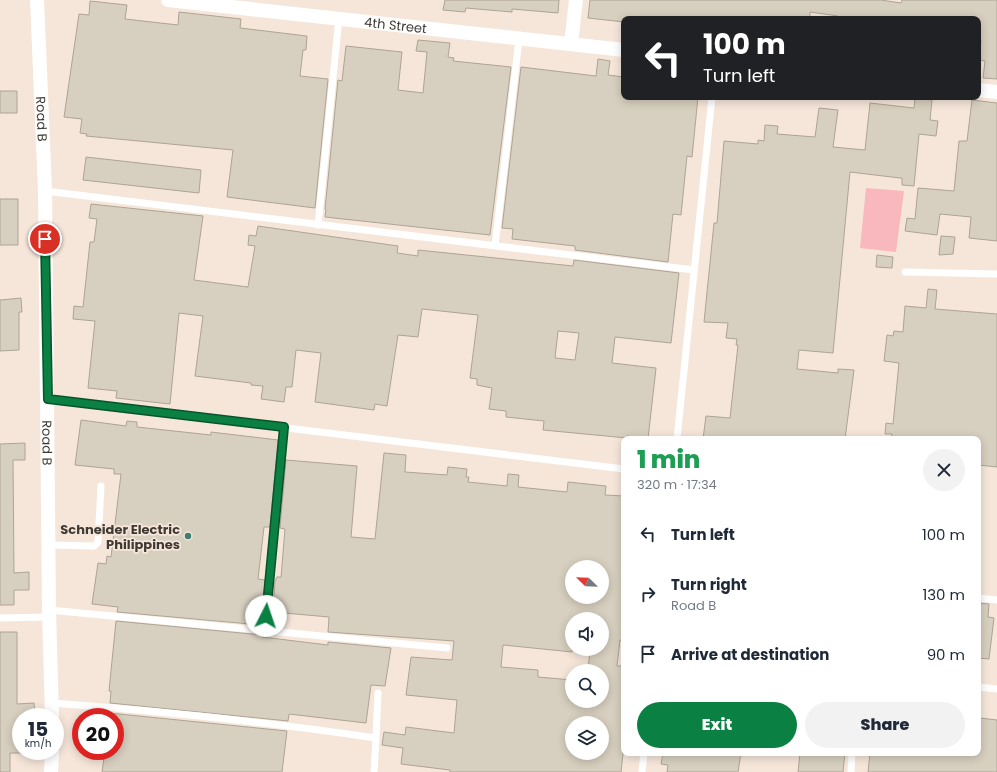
<!DOCTYPE html>
<html lang="en">
<head>
<meta charset="utf-8">
<style>
	body { margin:0; font-family:Poppins,sans-serif; background:#f2f2f3; color:#1f2937; height:100vh; display:flex; flex-direction:column; font-size:15px; white-space:nowrap }
	* { box-sizing:border-box; margin:0 }
	p { font-size:13px; color:#747a83 }
	.icon { flex:none; width:22px; height:22px; fill:none; stroke:currentColor; stroke-width:2; stroke-linecap:round; stroke-linejoin:round }
	.map { position:relative; flex:1; overflow:hidden }
	.details { position:absolute; left:621px; top:436px; width:360px; height:320px; display:flex; flex-direction:column; background:#fff; border-radius:8px; box-shadow:0 2px 10px #0003 }
	.details>* { flex:none }
	.banner { position:absolute; left:621px; top:16px; width:360px; height:84px; border-radius:8px; box-shadow:0 2px 10px #0003; background:#202124; color:#fff; overflow:hidden }
	.needle { width:26px; rotate:293deg }
	.controls { position:absolute; left:565px; top:560px; display:grid; gap:8px }
	.controls a { display:grid; place-items:center; width:44px; height:44px; border-radius:50%; background:#fff; box-shadow:0 2px 10px #0003; font-size:20px }
	.speed { position:absolute; left:12px; top:708px; display:flex; gap:8px; font-size:20px; font-weight:700; text-align:center }
	.speed>* { display:grid; place-content:center; width:52px; height:52px; border-radius:50%; background:#fff; box-shadow:0 2px 10px #0003; line-height:1 }
	.speed small { font-size:10px; font-weight:400 }
	.speed .limit { border:6px solid #d22; background:#fff; color:#111 }
	.pin { position:absolute; display:grid; place-items:center; width:34px; height:34px; color:#fff; margin:-17px; border:2px solid #fff; border-radius:50%; box-shadow:0 1px 4px #0007 }
	.me { position:absolute; width:44px; margin:-22px; rotate:4deg; stroke-linejoin:round; filter:drop-shadow(0 0 3px #0008) }
	.turn { display:flex; align-items:center; gap:14px; height:84px; padding:0 16px; font-size:18px }
	.turn .icon { width:52px; height:52px; stroke-width:2.5 }
	.turn b { display:block; font-size:28px; line-height:34px }
	.round { display:grid; place-items:center; flex:none; width:42px; height:42px; border-radius:21px; background:#f2f2f3 }
	.headline { display:flex; align-items:center; justify-content:space-between; height:68px; padding:0 16px }
	h1 { font-size:24px; font-weight:800; line-height:30px; color:#1e9e55 }
	.button { display:flex; gap:8px; margin-top:auto; padding:8px 16px }
	.button a { flex:1; height:46px; border-radius:24px; background:#0b8043; color:#fff; font-size:16px; font-weight:800; line-height:46px; text-align:center }
	.button a+a { background:#f2f2f3; color:#1f2937 }
	ul { padding:0; list-style:none }
	li { display:flex; align-items:center; gap:12px; height:60px; padding:0 16px }
	li div { flex:1 }
	li b { display:block; font-size:15px }
	li em { font-style:normal }
	.map>svg:first-child { display:block }
</style>
</head>
<body>
<div class="map">
<svg width="997" height="772" viewBox="0 0 997 772">
	<rect width="100%" height="100%" fill="#f6e6da"/>
	<!-- grass -->
	<path fill="#f8b8be" d="M866,188L904,191L896,252L860,248Z"/>
	<!-- building -->
	<path fill="#d7cfbf" stroke="#ada495" fill-rule="evenodd" d="M445,0H559L558,13L512,9V12L466,8L465,12L443,10Z
		M590,0H881L901,3L902,0H997V79L983,78L985,61L979,60L981,40H978V19H837L838,16L810,12V19H624V22L588,18Z
		M90,1L127,5L125,19L178,25L179,12L241,19L240,28L307,36L306,50H303L300,76L328,79L315,208L227,197L233,150L86,136L87,134L80,133L82,119L64,117L79,14L89,15Z
		M418,40L450,43L448,57L454,58L453,61L511,67L490,235L325,217L326,209H325L338,80L342,81L346,46L402,52L398,90L423,93L427,52L416,51Z
		M598,59L610,61L608,75L624,77V97H698L692,157L687,156L681,215L673,214L668,262L575,250V246L512,239L513,229L502,228L521,67L596,76Z
		M0,91H17V113H0Z
		M915,98L932,100L930,120L938,121L936,136L919,134L914,186L902,185V178H900L850,172L833,353L799,350L797,369L838,373V369L854,370L845,439H703L706,416L730,418L738,345H736L737,339L726,338L728,323L704,322L714,223H717L724,141L758,144V140L764,141L765,125L778,126L777,134L815,137L819,108L838,110L833,147L865,150L870,103L914,108Z
		M972,100L997,103V241L969,238L971,217L940,214L937,235L905,231L907,218L915,219L918,188L954,191L959,141H967Z
		M86,157L201,170L199,193L83,180Z
		M0,199H18V245H0Z
		M91,204L203,216L194,280L248,287L255,246L248,245L249,235L256,236L258,226L398,246L397,253L418,256V250L573,266L574,260L679,273L671,343L615,337L612,363L656,368L648,439L627,436V438L543,430L544,421L506,417V411L489,409L492,388L477,385V379L470,378L478,315L422,309L418,337L398,335L387,406L375,404L374,410L315,402L321,353L296,350L292,387H286L284,402L261,399L263,386L251,385V383L195,376L203,316L179,313L170,404L116,398L117,391L88,388L95,321L73,319L74,306L83,307L90,242H94L97,219L89,218ZM558,331L579,333L575,360L555,358Z
		M941,236L955,237L953,254L939,255Z
		M877,255L893,257L892,268L876,267Z
		M928,289L937,290L935,309L997,314V467L978,465V439H891L892,434H885L886,423L893,424L899,363L884,361L887,335L893,336L894,331L903,332L905,306L926,308Z
		M21,298L22,312H19V350L0,351V300Z
		M81,420L126,426L127,421L137,422V427L211,435V432L278,440L270,527H264L258,579L265,580L261,625L117,612L118,607L92,604L98,563L106,564L107,556L111,557L121,474H114V469L75,465Z
		M25,443V460H13L14,573L29,572V590H14V605H0V444Z
		M384,453L406,455L405,472L447,475L448,467L467,469L466,477H469L468,482L507,486L508,474L519,475L518,487L567,492L568,482L606,486L605,495L624,496V641L620,640L617,666H624V746L621,772H450V770L401,764L403,748L382,745L384,732L405,735L406,727L454,733L457,700L406,695L411,657L452,660L454,641L328,632L329,617L273,612L275,581L277,577H281L285,529L280,528L286,460L357,466L351,537L375,539ZM572,567H602V597H572ZM572,619H602V649H590L588,671H602V701H572V680L538,677V670L501,667L503,645L572,652ZM572,723H602V753H572Z
		M978,603L989,604L988,617L994,618L989,659L978,658Z
		M116,621L262,635V637L328,645V642L391,648L385,686L371,685L366,723L289,714L288,721L110,703L111,691H109Z
		M0,632H17V704L34,703L35,717H21V753H10V772H0Z
		M109,713L287,731L282,772H102L105,751H115V717H109Z
		M980,718L997,720V772H868L870,753H978V720Z
		M663,753H741L738,772H667L668,765L661,764Z
		M800,753H845L843,772H798Z"/>
	<g fill="none" stroke-linecap="round" stroke-linejoin="round">
		<!-- lane -->
		<path stroke="#fff" stroke-width="7" d="M45,191L694,270
			M318,225L339,18
			M495,246L519,39
			M905,272L997,274
			M48,399L624,469
			M677,439L712,97
			M49,545L94,546L98,542L101,486
			M978,598L997,600
			M49,610L447,648
			M0,618L49,617
			M266,630L284,427
			M978,687L997,689
			M52,703C160,711 268,722 376,738L374,772
			M376,738L378,693
			M642,772L644,753
			M851,772L852,753"/>
		<!-- street -->
		<g stroke="#fff" stroke-width="14">
			<path id="s1" d="M37,0L45,191L49,610L52,717"/>
			<path id="s2" d="M168,0L624,50"/>
			<path d="M571,44L576,0"/>
			<path d="M978,90L997,92"/>
			<path d="M51,772L52,751"/>
		</g>
	</g>
	<g fill="none" stroke-linecap="round" stroke-linejoin="round">
		<defs>
			<path id="route" d="M45,239L48,399L284,427L266,616"/>
		</defs>
		<!-- route casing -->
		<use href="#route" stroke="#07532c" stroke-width="10"/>
		<!-- route -->
		<use href="#route" stroke="#0b8043" stroke-width="7"/>
	</g>
	<!-- markers -->
	<circle fill="#3d8072" stroke="#f6e6da" stroke-width="1.5" cx="188" cy="536" r="4"/>
	<g text-anchor="middle" dominant-baseline="central" stroke-width="3.5" stroke-linejoin="round" paint-order="stroke">
		<!-- street labels -->
		<g font-size="13" fill="#3f3934" stroke="#f6e6da">
			<text stroke="none"><textPath href="#s2" startOffset="229">4th Street</textPath></text>
			<text stroke="none"><textPath href="#s1" startOffset="119">Road B</textPath></text>
			<text stroke="none"><textPath href="#s1" startOffset="443">Road B</textPath></text>
		</g>
		<!-- poi labels -->
		<g font-size="13" font-weight="bold" fill="#3f3934" stroke="#f6e6da" text-anchor="end">
			<text x="180" y="529">Schneider Electric<tspan x="180" dy="15">Philippines</tspan></text>
		</g>
	</g>
</svg>
<div class="controls">
<a><svg class="needle" viewBox="-14 -14 28 28"><path d="M0-13l5 13h-10z" fill="#e53935"/><path d="M0 13l5-13h-10z" fill="#747a83"/></svg></a>
<a><svg class="icon" aria-label="sound" viewBox="0 0 24 24"><path d="M4 9h4l5-4v14l-5-4H4zM17 9q2 3 0 6"/></svg></a>
<a><svg class="icon" aria-label="search" viewBox="0 0 24 24"><circle cx="10" cy="10" r="6"/><path d="M15 15l6 6"/></svg></a>
<a><svg class="icon" aria-label="layers" viewBox="0 0 24 24"><path d="M12 4l9 5-9 5-9-5zM3 14l9 5 9-5"/></svg></a>
</div>
<div class="speed"><div>15<small>km/h</small></div><div class="limit">20</div></div>
<div class="pin" style="left:45px;top:239px;background:#d93025"><svg class="icon" aria-label="arrive" viewBox="0 0 24 24"><path d="M6 21V4h12l-3 4 3 4H6"/></svg></div>
<svg class="me" style="left:266px;top:616px" viewBox="-20 -20 40 40"><circle r="19" fill="#fff"/><path d="M0-13L10 11 0 6-10 11z" fill="#0b8043"/></svg>
<div class="banner">
<div class="turn"><svg class="icon" aria-label="left" viewBox="0 0 24 24"><path d="M17 20v-9H6M10 6l-5 5 5 5"/></svg><div><b>100 m</b>Turn left</div></div>
</div>
<section class="details">
<div class="headline"><div><h1>1 min</h1><p>320 m · 17:34</p></div><a class="round"><svg class="icon" aria-label="close" viewBox="0 0 24 24"><path d="M6 6l12 12M18 6L6 18"/></svg></a></div>
<ul>
<li><svg class="icon" aria-label="left" viewBox="0 0 24 24"><path d="M17 20v-9H6M10 6l-5 5 5 5"/></svg><div><b>Turn left</b></div><em>100 m</em></li>
<li><svg class="icon" aria-label="right" viewBox="0 0 24 24"><path d="M7 20v-9h11M14 6l5 5-5 5"/></svg><div><b>Turn right</b><p>Road B</p></div><em>130 m</em></li>
<li><svg class="icon" aria-label="arrive" viewBox="0 0 24 24"><path d="M6 21V4h12l-3 4 3 4H6"/></svg><div><b>Arrive at destination</b></div><em>90 m</em></li>
</ul>
<div class="button"><a>Exit</a><a>Share</a></div>
</section>
</div>
</body>
</html>
